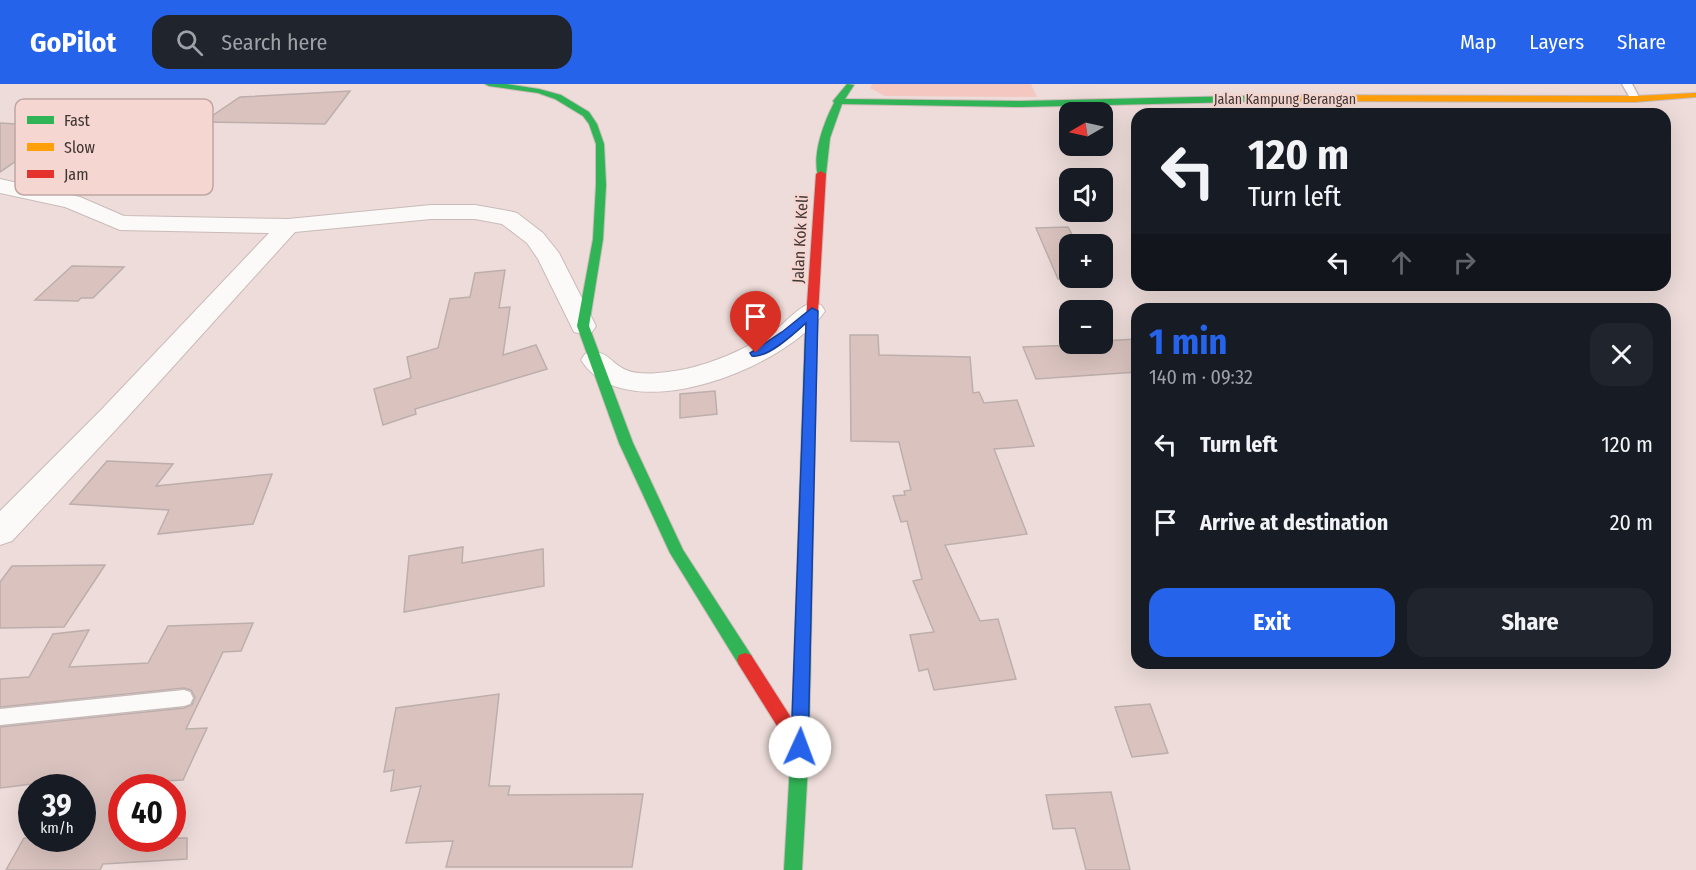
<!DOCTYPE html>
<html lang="en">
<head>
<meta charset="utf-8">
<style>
	body { margin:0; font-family:"Fira Sans Condensed",sans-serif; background:#20242c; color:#f1f3f6; height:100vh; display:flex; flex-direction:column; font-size:22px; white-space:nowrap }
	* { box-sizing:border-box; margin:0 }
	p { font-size:20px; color:#9ea1a6 }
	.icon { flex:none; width:33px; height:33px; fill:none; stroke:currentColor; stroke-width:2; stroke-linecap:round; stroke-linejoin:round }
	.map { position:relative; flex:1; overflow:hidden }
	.drawer { position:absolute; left:1131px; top:219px; width:540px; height:366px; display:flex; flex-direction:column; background:#171b24; border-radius:18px; box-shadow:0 6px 24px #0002 }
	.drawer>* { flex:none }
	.banner { position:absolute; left:1131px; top:24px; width:540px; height:183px; border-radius:18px; box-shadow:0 6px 24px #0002; background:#171b24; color:#f1f3f6; overflow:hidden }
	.needle { width:39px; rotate:261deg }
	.fabs { position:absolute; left:1059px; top:18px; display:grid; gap:12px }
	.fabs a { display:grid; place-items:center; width:54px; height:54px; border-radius:12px; background:#171b24; box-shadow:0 6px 24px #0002; font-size:30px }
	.speed { position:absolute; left:18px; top:690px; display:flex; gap:12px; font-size:30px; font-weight:700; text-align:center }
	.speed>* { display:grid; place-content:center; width:78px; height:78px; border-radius:50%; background:#171b24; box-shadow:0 6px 24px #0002; line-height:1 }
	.speed small { font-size:15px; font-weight:400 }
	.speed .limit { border:9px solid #d22; background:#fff; color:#111 }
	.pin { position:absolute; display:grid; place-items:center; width:51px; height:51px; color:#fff; margin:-62px -26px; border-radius:50% 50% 50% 0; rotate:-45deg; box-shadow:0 0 6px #0007 }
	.pin .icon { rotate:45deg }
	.me { position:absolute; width:66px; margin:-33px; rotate:2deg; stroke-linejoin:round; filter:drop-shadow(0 0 4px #0008) }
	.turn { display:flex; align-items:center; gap:21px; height:126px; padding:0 18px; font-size:27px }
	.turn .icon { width:78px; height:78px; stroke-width:2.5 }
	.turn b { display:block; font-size:42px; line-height:51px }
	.lanes { display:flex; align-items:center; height:57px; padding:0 18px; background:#0003; justify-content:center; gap:30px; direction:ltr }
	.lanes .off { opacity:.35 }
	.round { display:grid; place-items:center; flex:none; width:63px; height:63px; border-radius:18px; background:#20242c }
	.summary { display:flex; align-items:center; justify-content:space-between; height:102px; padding:0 18px }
	h1 { font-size:36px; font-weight:700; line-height:45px; color:#2563eb }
	.primary-button { display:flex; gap:12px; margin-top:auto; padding:12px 18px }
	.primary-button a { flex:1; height:69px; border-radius:18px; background:#2563eb; color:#fff; font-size:24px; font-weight:700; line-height:69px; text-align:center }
	.primary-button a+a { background:#20242c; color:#f1f3f6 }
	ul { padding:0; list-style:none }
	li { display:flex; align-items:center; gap:18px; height:78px; padding:0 18px }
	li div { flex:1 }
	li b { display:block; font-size:22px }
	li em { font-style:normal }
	header { display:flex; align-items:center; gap:36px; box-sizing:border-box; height:84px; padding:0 30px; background:#2563eb; color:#fff }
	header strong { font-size:28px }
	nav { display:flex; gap:33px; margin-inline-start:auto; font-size:21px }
	.search { width:420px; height:54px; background:#20242c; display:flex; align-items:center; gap:15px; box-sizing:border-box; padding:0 21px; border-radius:18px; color:#9ea1a6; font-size:22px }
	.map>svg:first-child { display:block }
</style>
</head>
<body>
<header>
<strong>GoPilot</strong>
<div class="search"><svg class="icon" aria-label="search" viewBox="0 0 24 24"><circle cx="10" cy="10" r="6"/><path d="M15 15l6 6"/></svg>Search here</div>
<nav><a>Map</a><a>Layers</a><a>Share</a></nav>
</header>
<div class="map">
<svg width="1696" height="786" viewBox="0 0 1696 786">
	<rect width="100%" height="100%" fill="#eddcd9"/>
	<!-- green -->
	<path fill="#f4c7c0" d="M873,0H1031L1037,13L885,12L870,4Z"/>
	<!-- building -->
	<path fill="#dac3bf" stroke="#bcaeac" stroke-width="1.5" d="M350,7L325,40L203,38L240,13Z
		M0,39L66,43L0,88Z
		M1068,143L1077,160H1070V194H1085L1058,195L1036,144Z
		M72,182L124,183L93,214H81L78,217L35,216Z
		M505,186L499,224L510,223L503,271L536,261L547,285L415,325L416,330L383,341L374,305L411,294L407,273L438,264L450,215L470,213L475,189Z
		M850,251H878L879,271L970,273L973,309L979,308L984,319L1017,316L1034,362L994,365L1027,450L945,461L980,537L998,535L1016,595L934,606L928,585L919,587L910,551L934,548L913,497L922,495L907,437L901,438L893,412L905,411L904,407L911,406L899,358L851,357Z
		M1137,255V288L1036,295L1023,263L1102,260V257Z
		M715,307L717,330L680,334V310Z
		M107,377L173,380L156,402L272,390L253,440L158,450L169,426L70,420Z
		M463,463L462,479L543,465L544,502L404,528L409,472Z
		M105,481L64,543L0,544V498L12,482Z
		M253,539L241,567L223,568L186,645L207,644L183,696L122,699V754H187V775L103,780L100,786H6L24,754H82V701L52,703L56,697L0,704V643L184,624L192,621L195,613L191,606L184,604L0,623V595L29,593L53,550L89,546L69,583L148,579L168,542Z
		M499,610L489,702H510L508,711L643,710L632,783H446L453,757L406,759L421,702L391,707L394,686L384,688L396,624Z
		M1150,620L1168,669L1132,673L1115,623Z
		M1111,708L1130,786H1086L1075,744L1053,745L1046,711Z"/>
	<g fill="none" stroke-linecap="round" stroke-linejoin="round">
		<defs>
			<path id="lane" d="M1622,0H1632L1640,15L1638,17H1632Z
				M184,606L190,608L193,614L190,620L184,622L0,641V625Z"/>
			<path id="street" d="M0,95L80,113L124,132L288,135L431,121H475L509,127L517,129L543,149L559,169L596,242L592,248L583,250L574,248L538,175L527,159L502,140L475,135H431L295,148L122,339L12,457L0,461V427L102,325L269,149L120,146L65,123L0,109Z
				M812,219L821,221L825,227C787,283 627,348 581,276L585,270C608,264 608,278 626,286C642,293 669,288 686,285C717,278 748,264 775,246C788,237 797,223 812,219Z"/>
			<path id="fast" d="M485,0H507L539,5L561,11L589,28L597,40L604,60L606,101L603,155L589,242L633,359L683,466L751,571L753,576L751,581L745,583L739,581L670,469L619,359L577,242L593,155L596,101V60L589,40L583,32L555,15L538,9L489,2Z
				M847,0L854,1L845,15L1021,17L1281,11L1285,14L1281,17L1021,23L842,20L830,54L826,90L818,92C812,70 824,38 834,19L833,17Z
				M811,245L817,249L809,663L802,786H784L791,663L805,249Z"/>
			<path id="slow" d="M1696,9V13L1635,18L1281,17L1277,14L1281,11L1635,12Z"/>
			<path id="jam" d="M821,87L826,90L817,249L811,253L805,249L816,90Z
				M745,569L751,571L806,657L809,663L806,669L800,671L794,669L739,581L737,576L739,571Z"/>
		</defs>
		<!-- lane casing -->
		<use href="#lane" stroke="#c9bbb9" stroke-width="3"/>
		<!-- street casing -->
		<use href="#street" stroke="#c9bbb9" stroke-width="2"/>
		<!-- fast casing -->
		<use href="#fast" stroke="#c9bbb9" stroke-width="2"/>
		<!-- slow casing -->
		<use href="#slow" stroke="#c9bbb9" stroke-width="2"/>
		<!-- jam casing -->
		<use href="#jam" stroke="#c9bbb9" stroke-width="2"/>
		<!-- lane -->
		<use href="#lane" fill="#fcfaf9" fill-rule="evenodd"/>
		<!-- street -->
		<use href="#street" fill="#fcfaf9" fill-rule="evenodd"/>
		<!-- fast -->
		<use href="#fast" fill="#30b455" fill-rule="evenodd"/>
		<!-- slow -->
		<use href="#slow" fill="#ff9f0a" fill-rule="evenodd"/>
		<!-- jam -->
		<use href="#jam" fill="#e5322d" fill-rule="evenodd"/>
	</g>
	<!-- route -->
	<path fill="#2563eb" stroke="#184099" stroke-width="1.5" d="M812,224L818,227L808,663L806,668L800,671L793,668L791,663L806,239C795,249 767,275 752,272L750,269L782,248Z"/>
	<g text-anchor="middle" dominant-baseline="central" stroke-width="4.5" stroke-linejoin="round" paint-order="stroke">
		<!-- far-street labels -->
		<g font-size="14" fill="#423634" stroke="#f5d6d1">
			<text x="1285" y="15">Jalan Kampung Berangan</text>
		</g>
		<!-- street labels -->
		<g font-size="16" fill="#423634" stroke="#f5d6d1">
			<text transform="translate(800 155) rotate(-87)">Jalan Kok Keli</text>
		</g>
	</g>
	<!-- legend -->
	<rect x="15" y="15" width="198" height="96" rx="9" fill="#f5d6d1" stroke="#bfa6a2" stroke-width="1.5"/>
	<rect x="27" y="32" width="27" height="8" fill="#30b455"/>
	<rect x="27" y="59" width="27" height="8" fill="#ff9f0a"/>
	<rect x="27" y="86" width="27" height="8" fill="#e5322d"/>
	<g font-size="16" fill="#423634">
		<text x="64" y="42">Fast</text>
		<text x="64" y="69">Slow</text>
		<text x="64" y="96">Jam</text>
	</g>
</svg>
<div class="fabs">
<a><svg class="needle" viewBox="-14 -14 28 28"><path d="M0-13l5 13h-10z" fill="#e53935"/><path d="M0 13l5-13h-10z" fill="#9ea1a6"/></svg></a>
<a><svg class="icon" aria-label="sound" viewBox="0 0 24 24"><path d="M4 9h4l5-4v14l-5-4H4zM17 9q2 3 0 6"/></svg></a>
<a>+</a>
<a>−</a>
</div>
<div class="speed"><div>39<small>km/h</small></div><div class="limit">40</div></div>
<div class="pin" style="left:756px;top:269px;background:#d93025"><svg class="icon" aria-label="arrive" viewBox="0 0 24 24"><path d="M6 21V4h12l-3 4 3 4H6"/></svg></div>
<svg class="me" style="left:800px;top:663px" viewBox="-20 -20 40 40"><circle r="19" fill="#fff"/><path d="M0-13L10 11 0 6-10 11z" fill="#2563eb"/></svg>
<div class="banner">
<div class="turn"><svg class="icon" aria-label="left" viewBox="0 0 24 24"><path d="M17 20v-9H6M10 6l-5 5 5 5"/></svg><div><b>120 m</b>Turn left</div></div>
<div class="lanes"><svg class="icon" aria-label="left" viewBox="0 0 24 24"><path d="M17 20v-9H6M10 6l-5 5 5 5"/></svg><svg class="icon off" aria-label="ahead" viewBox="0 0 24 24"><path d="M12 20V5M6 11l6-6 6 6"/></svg><svg class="icon off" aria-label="right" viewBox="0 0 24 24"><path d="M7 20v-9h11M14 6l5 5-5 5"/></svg></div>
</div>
<section class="drawer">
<div class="summary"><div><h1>1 min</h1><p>140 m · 09:32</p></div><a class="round"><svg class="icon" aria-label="close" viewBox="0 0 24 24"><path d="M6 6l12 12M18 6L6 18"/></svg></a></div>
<ul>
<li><svg class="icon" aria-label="left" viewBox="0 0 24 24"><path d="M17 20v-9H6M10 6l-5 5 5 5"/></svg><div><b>Turn left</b></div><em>120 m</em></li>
<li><svg class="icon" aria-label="arrive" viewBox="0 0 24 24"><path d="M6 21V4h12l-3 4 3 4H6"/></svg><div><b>Arrive at destination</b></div><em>20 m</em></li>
</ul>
<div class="primary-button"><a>Exit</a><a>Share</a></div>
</section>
</div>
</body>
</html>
